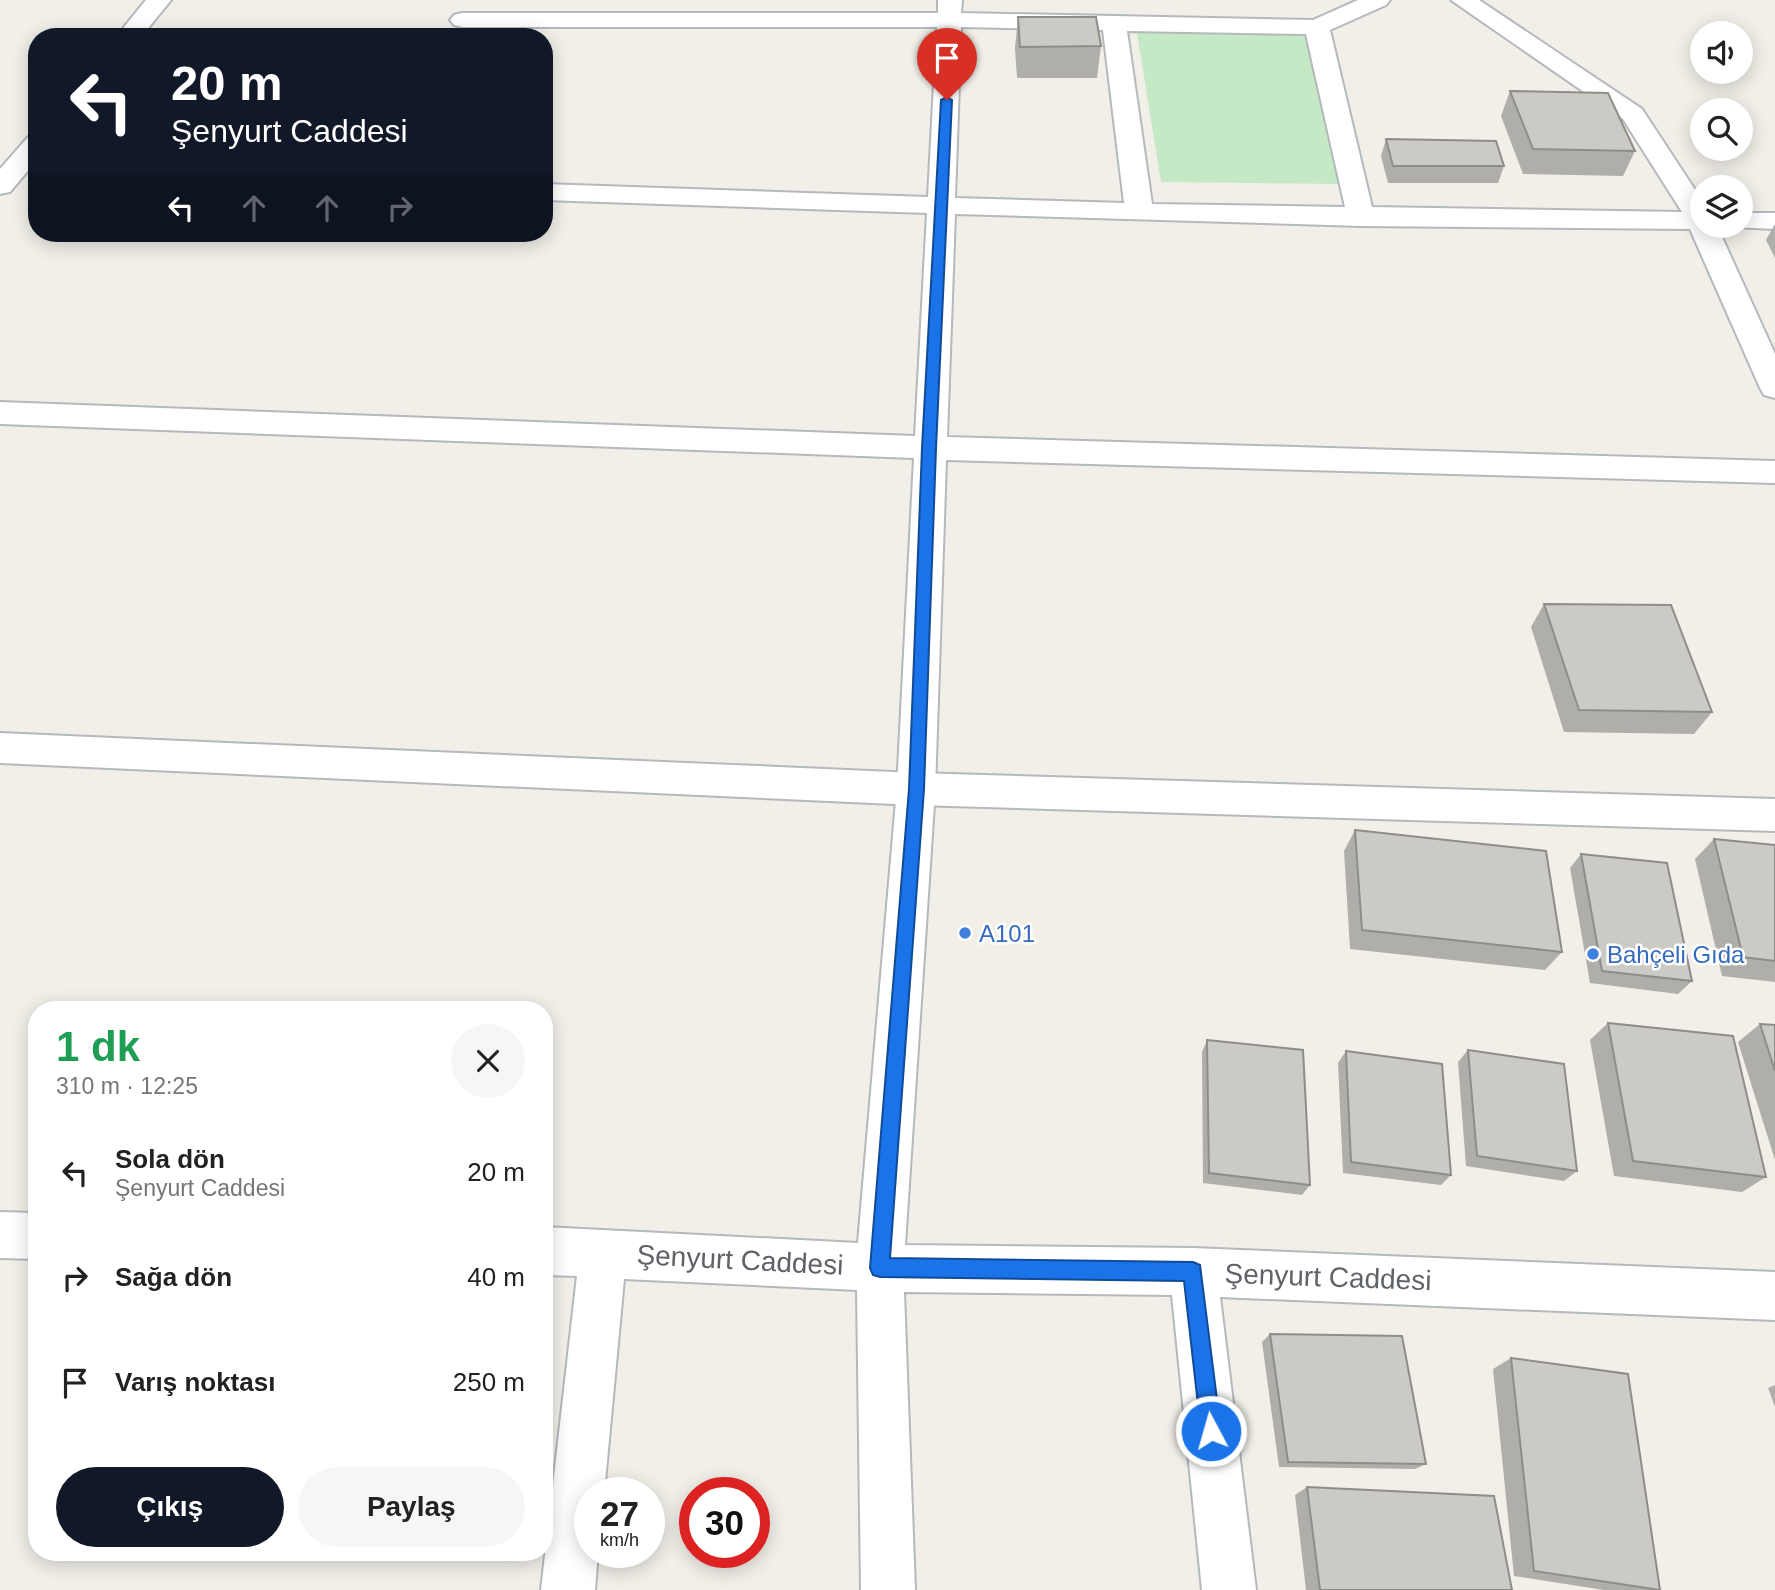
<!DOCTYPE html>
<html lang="tr">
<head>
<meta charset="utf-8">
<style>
	body { margin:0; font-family:Arial,sans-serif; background:#f6f6f6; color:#222; height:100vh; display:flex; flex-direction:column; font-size:26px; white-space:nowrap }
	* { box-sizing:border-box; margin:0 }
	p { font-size:23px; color:#767676 }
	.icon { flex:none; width:38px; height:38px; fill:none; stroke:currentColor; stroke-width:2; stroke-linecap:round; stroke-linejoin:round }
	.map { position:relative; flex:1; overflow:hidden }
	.side { position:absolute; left:28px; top:1001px; width:525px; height:560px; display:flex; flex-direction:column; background:#fff; border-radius:28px; box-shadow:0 4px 18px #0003 }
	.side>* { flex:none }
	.top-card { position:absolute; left:28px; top:28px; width:525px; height:214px; border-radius:28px; box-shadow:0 4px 18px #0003; background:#111827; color:#fff; overflow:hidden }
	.tools { position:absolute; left:1690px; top:21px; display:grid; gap:14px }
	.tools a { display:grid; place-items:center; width:63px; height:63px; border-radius:50%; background:#fff; box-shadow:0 4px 18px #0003; font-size:35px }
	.speed { position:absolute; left:574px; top:1477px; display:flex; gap:14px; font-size:35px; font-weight:700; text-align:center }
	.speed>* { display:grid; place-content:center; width:91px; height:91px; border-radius:50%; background:#fff; box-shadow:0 4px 18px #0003; line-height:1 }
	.speed small { font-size:18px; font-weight:400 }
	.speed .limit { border:10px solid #d22; background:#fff; color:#111 }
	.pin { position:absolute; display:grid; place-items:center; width:60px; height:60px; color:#fff; margin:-72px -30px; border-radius:50% 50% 50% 0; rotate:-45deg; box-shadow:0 0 7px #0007 }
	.pin .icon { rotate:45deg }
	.me { position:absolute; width:77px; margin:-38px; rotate:354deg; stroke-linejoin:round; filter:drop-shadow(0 0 5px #0008) }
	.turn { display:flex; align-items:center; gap:24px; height:147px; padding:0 28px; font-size:32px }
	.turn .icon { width:91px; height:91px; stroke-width:2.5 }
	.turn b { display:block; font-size:49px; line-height:60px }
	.lanes { display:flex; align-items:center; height:66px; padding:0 28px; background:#0003; justify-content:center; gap:35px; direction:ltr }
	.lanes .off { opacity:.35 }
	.round { display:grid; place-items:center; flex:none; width:74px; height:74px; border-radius:37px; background:#f6f6f6 }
	.summary { display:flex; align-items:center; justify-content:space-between; height:119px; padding:0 28px }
	h1 { font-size:42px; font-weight:700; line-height:52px; color:#1e9e55 }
	.action { display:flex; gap:14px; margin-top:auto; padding:14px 28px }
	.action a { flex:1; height:80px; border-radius:42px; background:#111827; color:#fff; font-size:28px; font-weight:700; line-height:80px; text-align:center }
	.action a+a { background:#f6f6f6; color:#222 }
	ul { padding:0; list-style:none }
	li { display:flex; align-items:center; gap:21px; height:105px; padding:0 28px }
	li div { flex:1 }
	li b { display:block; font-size:26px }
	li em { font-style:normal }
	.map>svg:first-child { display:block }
</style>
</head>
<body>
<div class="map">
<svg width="1775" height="1590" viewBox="0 0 1775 1590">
	<rect width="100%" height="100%" fill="#f1efe8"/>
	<!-- green -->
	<path fill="#c5e8c5" d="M1303,31L1342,184L1161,182L1137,33Z"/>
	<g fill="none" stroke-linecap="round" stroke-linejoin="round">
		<defs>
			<path id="minor" d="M146,0H171L141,37H116Z
				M938,0H962L961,13L1313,20L1358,0H1390L1386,5L1330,30L1372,207L1682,212L1623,119L1451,0H1479L1642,109L1703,202V226H1717L1775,354V398L1764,395L1760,388L1690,229L1361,226L955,214L947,437L1775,461V483L946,460L935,789L905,1245L1193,1248L1775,1272V1320L1220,1297L1256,1590H1202L1172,1295L904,1292L915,1590H861L857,1290L624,1279L604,1493H590V1552H598L595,1590H541L577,1276L544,1275V1227L858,1243L897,789L914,458L0,424V402L915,436L927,213L544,200V184L928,197L937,27H462L454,25L450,20L454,15L462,13H938ZM961,27L1103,30L1124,203L955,198ZM1127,31L1306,34L1345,207L1152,204Z
				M37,135V160L10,192L0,194V169L28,137Z
				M1741,213H1775V229L1731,227L1741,226Z
				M0,1212L37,1213V1259L0,1258Z"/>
			<path id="tertiary" d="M0,733L916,773L1775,799V831L916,805L0,763Z"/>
		</defs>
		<!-- minor casing -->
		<use href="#minor" stroke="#b5b8bc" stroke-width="4"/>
		<!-- tertiary casing -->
		<use href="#tertiary" stroke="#b5b8bc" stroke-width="4"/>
		<!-- minor -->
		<use href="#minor" fill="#fff" fill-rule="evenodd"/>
		<!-- tertiary -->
		<use href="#tertiary" fill="#fff" fill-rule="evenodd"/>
	</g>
	<!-- wall -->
	<path fill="#afaea9" d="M1018,17L1101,46L1097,78H1017L1015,48Z
		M1510,91L1635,151L1623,176L1523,174L1501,116Z
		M1386,139L1504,166L1498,183H1388L1381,156Z
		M1775,224V258L1766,240Z
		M1544,604L1712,712L1694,734L1564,732L1531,627Z
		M1355,830L1562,952L1545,970L1350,949L1344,851Z
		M1714,839L1775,845V982L1722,976L1695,859Z
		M1581,854L1692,981L1678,994L1590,983L1570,868Z
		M1608,1023L1766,1177L1742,1192L1614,1176L1590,1040Z
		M1760,1024L1775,1025V1160L1738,1042Z
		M1207,1040L1310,1185L1302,1195L1203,1183L1202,1052Z
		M1468,1050L1577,1171L1564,1181L1466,1166L1458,1062Z
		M1346,1051L1451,1175L1441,1185L1343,1173L1338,1063Z
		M1270,1334L1426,1464L1415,1469L1279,1467L1262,1342Z
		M1511,1358L1660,1590H1604L1514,1576L1493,1369Z
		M1775,1385V1407L1768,1388Z
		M1307,1487L1512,1590H1306L1295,1495Z"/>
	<!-- building -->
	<path fill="#cccac5" stroke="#8f8d8a" stroke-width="2" d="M1018,17H1096L1101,46L1020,47Z
		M1510,91L1608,93L1635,151L1533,149Z
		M1386,139L1496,141L1504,166H1393Z
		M1544,604L1671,605L1712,712L1579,710Z
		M1355,830L1546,851L1562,952L1362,930Z
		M1714,839L1775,845V961L1743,957Z
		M1581,854L1667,863L1692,981L1602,971Z
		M1608,1023L1733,1036L1766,1177L1633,1161Z
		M1760,1024L1775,1025V1071Z
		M1207,1040L1303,1050L1310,1185L1209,1173Z
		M1468,1050L1564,1064L1577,1171L1477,1156Z
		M1346,1051L1442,1064L1451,1175L1351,1162Z
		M1270,1334L1402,1336L1426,1464L1288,1462Z
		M1511,1358L1628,1374L1660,1590L1534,1571Z
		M1307,1487L1494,1496L1512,1590H1320Z"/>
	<!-- route -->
	<path fill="#1a73e8" stroke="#114b97" stroke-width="2" d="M947,97L952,100L936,448L924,789L890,1258L1193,1262L1200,1265L1221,1431L1218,1438L1211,1441L1204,1438L1201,1431L1184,1281L880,1277L873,1275L870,1268L909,789L922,448L941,100Z"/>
	<!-- markers -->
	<g fill="#3f7fe0" stroke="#fff" stroke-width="2.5">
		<circle cx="965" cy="933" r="7"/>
		<circle cx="1593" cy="954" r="7"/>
	</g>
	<g text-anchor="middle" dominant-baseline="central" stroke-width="5" stroke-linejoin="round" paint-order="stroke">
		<!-- shop labels -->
		<g font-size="24" fill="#366cbe" stroke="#fff" text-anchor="start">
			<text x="979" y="933">A101</text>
			<text x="1607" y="954">Bahçeli Gıda</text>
		</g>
		<!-- near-street labels -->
		<g font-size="28" fill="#5f6368" stroke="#fff">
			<text transform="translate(740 1260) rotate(3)">Şenyurt Caddesi</text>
			<text transform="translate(1328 1277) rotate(2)">Şenyurt Caddesi</text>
		</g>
	</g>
</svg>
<div class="tools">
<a><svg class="icon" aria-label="sound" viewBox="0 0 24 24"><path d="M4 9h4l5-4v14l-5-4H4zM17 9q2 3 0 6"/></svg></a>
<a><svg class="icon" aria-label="search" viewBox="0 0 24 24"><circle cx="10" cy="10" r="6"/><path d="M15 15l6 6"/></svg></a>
<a><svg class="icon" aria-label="layers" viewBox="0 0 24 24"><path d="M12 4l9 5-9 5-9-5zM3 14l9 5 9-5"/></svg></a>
</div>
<div class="speed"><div>27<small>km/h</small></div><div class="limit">30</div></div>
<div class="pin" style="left:947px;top:100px;background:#d93025"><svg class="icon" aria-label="arrive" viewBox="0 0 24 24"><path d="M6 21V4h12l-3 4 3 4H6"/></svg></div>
<svg class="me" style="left:1211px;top:1431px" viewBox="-20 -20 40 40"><circle r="17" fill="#1a73e8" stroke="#fff" stroke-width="3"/><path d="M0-11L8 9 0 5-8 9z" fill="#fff"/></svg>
<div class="top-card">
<div class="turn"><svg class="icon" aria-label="left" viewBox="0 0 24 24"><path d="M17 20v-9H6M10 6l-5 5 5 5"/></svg><div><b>20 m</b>Şenyurt Caddesi</div></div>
<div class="lanes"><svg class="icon" aria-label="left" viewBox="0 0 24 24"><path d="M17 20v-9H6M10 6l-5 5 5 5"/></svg><svg class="icon off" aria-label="ahead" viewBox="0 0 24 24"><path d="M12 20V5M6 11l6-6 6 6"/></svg><svg class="icon off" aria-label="ahead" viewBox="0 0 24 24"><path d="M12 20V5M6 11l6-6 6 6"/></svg><svg class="icon off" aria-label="right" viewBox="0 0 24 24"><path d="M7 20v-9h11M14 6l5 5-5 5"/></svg></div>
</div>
<section class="side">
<div class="summary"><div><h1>1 dk</h1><p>310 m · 12:25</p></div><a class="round"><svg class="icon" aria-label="close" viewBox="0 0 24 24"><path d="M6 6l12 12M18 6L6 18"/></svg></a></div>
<ul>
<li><svg class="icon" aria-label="left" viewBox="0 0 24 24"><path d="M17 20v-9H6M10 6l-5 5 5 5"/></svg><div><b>Sola dön</b><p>Şenyurt Caddesi</p></div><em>20 m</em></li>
<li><svg class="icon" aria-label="right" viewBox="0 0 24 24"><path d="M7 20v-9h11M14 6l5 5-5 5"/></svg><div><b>Sağa dön</b></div><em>40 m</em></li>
<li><svg class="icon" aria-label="arrive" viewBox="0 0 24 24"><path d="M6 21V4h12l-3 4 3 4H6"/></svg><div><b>Varış noktası</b></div><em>250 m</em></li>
</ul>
<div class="action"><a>Çıkış</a><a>Paylaş</a></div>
</section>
</div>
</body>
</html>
